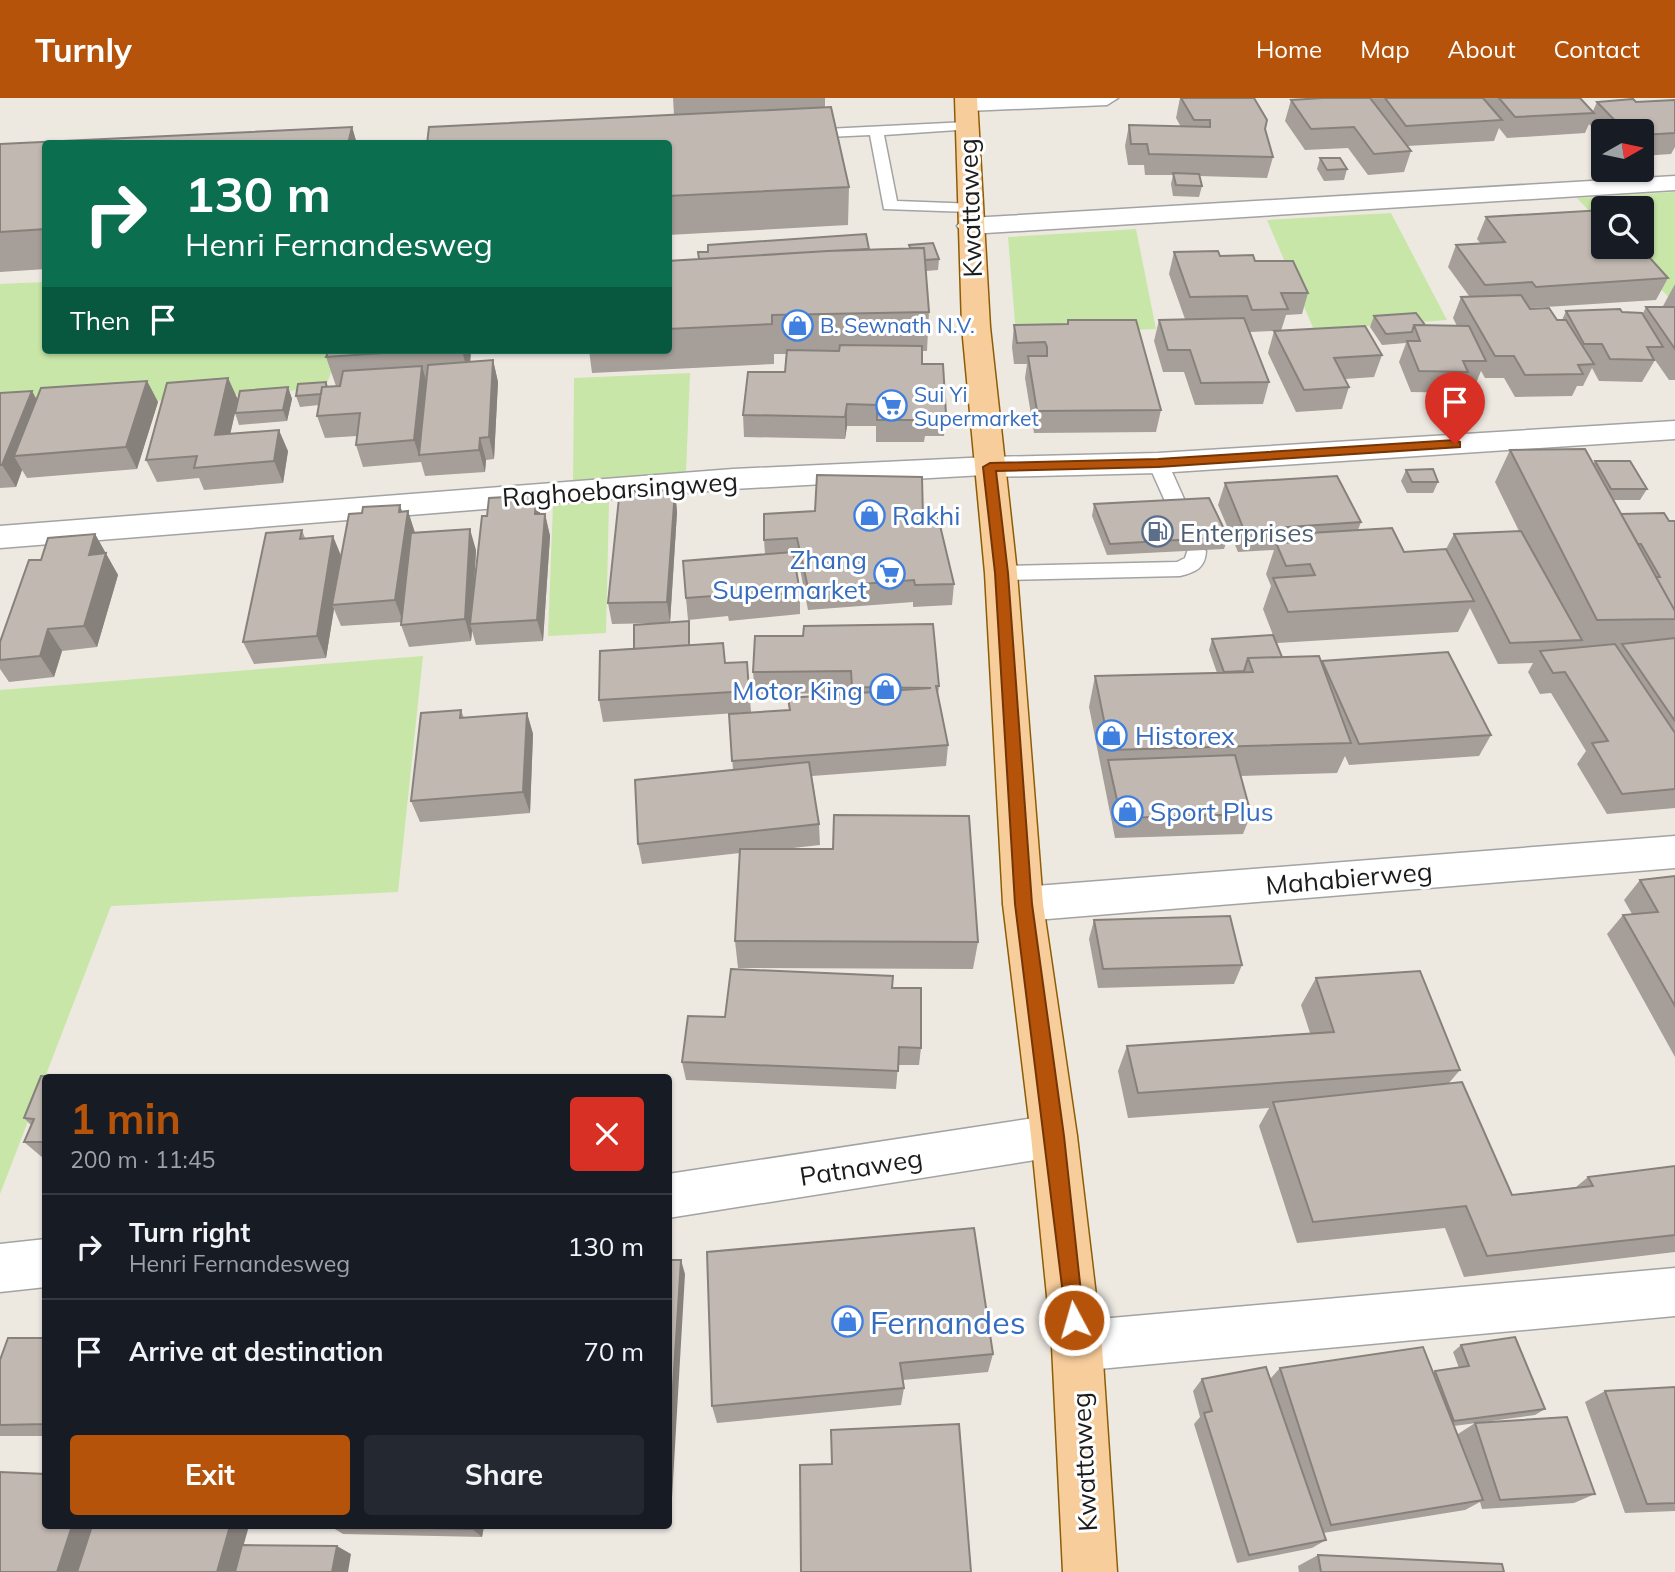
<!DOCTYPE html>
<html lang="en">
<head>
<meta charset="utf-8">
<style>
	body { margin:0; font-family:Mulish,sans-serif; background:#242831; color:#f1f3f6; height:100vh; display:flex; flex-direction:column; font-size:26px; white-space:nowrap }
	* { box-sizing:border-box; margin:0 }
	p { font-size:23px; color:#9ea1a6 }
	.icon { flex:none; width:38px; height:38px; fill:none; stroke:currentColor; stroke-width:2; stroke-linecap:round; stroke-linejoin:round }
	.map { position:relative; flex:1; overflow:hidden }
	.details { position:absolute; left:42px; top:976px; width:630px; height:455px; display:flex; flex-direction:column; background:#171b24; border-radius:7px; box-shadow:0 2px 5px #0004 }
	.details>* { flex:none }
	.banner { position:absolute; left:42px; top:42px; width:630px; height:214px; border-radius:7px; box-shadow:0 2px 5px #0004; background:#0b6e4f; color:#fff; overflow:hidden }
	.needle { width:46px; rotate:81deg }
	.fabs { position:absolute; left:1591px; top:21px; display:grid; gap:14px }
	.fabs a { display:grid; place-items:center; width:63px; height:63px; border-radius:7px; background:#171b24; box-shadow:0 2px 5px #0004; font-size:35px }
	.pin { position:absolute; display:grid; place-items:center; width:60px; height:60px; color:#fff; margin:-72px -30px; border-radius:50% 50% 50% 0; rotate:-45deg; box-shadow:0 0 7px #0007 }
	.pin .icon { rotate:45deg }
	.me { position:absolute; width:77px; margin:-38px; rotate:354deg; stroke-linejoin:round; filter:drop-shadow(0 0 5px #0008) }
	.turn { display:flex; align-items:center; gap:24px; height:147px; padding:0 28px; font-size:32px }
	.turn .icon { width:91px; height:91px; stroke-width:2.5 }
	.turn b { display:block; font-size:49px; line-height:60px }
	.then { display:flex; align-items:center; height:66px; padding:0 28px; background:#0003; gap:14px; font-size:26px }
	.round { display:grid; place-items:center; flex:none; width:74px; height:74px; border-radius:7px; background:#242831 }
	.overview { display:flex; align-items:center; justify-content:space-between; height:119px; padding:0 28px }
	h1 { font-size:42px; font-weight:700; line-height:52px; color:#b45309 }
	.cta { display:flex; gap:14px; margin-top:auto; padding:14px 28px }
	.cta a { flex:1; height:80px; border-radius:7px; background:#b45309; color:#fff; font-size:28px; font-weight:700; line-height:80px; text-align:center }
	.cta a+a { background:#242831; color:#f1f3f6 }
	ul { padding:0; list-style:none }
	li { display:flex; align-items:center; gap:21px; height:105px; padding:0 28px; border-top:2px solid #363941 }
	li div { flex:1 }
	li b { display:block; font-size:26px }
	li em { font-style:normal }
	header { display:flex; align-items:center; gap:42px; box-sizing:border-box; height:98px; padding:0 35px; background:#b45309; color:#fff }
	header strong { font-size:33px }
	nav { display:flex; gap:38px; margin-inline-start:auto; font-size:24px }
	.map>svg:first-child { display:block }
</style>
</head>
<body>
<header>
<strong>Turnly</strong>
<nav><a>Home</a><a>Map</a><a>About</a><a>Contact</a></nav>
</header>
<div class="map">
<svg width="1675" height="1474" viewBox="0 0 1675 1474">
	<rect width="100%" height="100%" fill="#ede9e1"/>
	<!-- grass -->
	<path fill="#c8e6a8" d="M1675,94V203H1672L1622,149H1642V110H1603V128L1577,100Z
		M1391,115L1447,222L1314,232L1267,122Z
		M1136,131L1156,231L1016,237L1008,139Z
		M45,184L46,252H340L325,290L0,315V186Z
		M690,275L686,375L573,385L574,280Z
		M609,403L606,535L548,538L553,407Z
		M423,558L398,794L111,808L0,1096V592Z"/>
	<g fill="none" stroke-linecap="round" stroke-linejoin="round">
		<defs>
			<path id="service" d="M967,24L972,25V31L884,37L897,103L976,106L978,109L970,114L884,111L870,37L806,40L799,36L806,32Z
				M1158,359L1168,365L1189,412L1186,417L1179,419L1169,412L1148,365Z
				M1196,446L1206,453C1205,470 1196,474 1180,478L1001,482L991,475L1001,468L1177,464L1185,460L1189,448Z"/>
			<path id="minor" d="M964,0H1118L1107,7L967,13L956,6Z
				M1675,78V92L970,136L961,133L957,128L961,123L970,120Z
				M990,359L1001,362L1005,369L1001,376L733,391L0,450V428L733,371Z
				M1675,738V770L1023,823L1009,818L1003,806L1009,794L1023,789Z
				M1054,1017L1070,1023L1077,1038L1070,1053L1054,1059L668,1120V1076Z
				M46,1141V1189L0,1194V1146Z
				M1675,1170V1218L1077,1273L1059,1266L1052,1248L1059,1230L1077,1223Z"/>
			<path id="tertiary" d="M1675,323V341L1158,375L990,379L979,376L975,369L979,362L990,359L1158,355Z"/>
			<path id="primary" d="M955,0H977L990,229L1017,475L1043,806L1077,1038L1102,1248L1117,1474H1063L1052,1248L1031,1038L1003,806L985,475L962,229Z"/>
		</defs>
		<!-- service casing -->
		<use href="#service" stroke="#a3a3a3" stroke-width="3"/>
		<!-- minor casing -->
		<use href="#minor" stroke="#a3a3a3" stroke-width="3"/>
		<!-- tertiary casing -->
		<use href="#tertiary" stroke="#a3a3a3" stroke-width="3"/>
		<!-- primary casing -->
		<use href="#primary" stroke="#8d5d06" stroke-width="3"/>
		<!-- service -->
		<use href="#service" fill="#fff" fill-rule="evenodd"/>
		<!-- minor -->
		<use href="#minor" fill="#fff" fill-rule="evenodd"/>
		<!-- tertiary -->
		<use href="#tertiary" fill="#fff" fill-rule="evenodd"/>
		<!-- primary -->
		<use href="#primary" fill="#f8cd9c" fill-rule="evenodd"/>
	</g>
	<!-- wall -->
	<path fill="#a69e98" d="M673,0H825V10L849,89L848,127L668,137V46L674,17Z
		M1180,0H1254L1265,31L1273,59L1267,80L1199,78L1202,88L1199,99L1173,98L1171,86L1173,77H1145L1144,67H1128L1125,48L1129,27L1181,29L1176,20Z
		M1317,0H1580L1593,13L1597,4H1636L1675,2V49L1671,56L1642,58V33H1603V41L1589,26L1585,35L1507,40L1499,30L1494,43L1407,48L1411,53L1404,74L1368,77L1348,50L1305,52L1285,23L1291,2Z
		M352,29L357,46H46V171L0,174V46Z
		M1320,60L1347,71L1344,82L1324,83L1317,71Z
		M1486,119L1668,180L1656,202L1530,210L1557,222H1562L1566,213L1643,215L1646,209H1664L1663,208L1675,186V282H1669L1655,262L1642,284L1599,283L1592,270L1583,288H1577L1572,298L1515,299L1504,280H1485L1481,273L1476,285H1463L1459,295L1411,294L1399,264L1406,245L1382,247L1370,229L1374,218L1425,227L1457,228L1453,220L1461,199L1469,198L1448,169L1456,147L1481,146L1477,141Z
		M909,147L939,161L938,172L926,173L929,214L927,253H922V266L946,316L944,338H925L924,344H876V328H847L845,341L744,339L743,317L785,274L786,256H774V266L592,275L589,252H668V163L869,151L909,150Z
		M1174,154L1220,158L1255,163L1308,195L1302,216L1286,217L1281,233L1382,257L1374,279L1345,281L1349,289L1342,311L1296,314L1268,255L1274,233L1250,234L1269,284L1263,306L1195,307L1184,274H1163L1154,243L1159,222L1185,221L1169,176Z
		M1068,222L1161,312L1156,334L1034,335L1025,280L1027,266H1014L1012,249L1014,227L1067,226Z
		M329,252H471L470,264L493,262L498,284L494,361L486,362L485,374L425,378L421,364L363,369L356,347L357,338L325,340L317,318L319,307L300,309L296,298L326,284L328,288H336L326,259Z
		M228,280L238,302L230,336L288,353L283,385L204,392L199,380L157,384L146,362Z
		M147,283L158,304L137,371L27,380L22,372L16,389L0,390V295L37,301Z
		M288,289L292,301L287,323L239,327L235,315Z
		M1510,352L1593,367L1595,363L1647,391L1640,402H1613L1621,416L1675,423V710L1607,716L1577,666L1586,653L1551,595L1540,596L1528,574L1533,565L1498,566L1470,510L1458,534L1277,545L1282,559L1321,565L1322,563L1491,637L1479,658L1349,667L1345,658L1337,675L1241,678L1251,716L1243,736L1115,740L1089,609L1095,578L1217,575L1209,552L1212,541L1273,537L1263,511L1271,488L1266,476L1274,452L1238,454L1218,407L1225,385L1361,424L1358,432L1404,454L1446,451L1454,436L1519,433L1495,384Z
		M1406,372L1438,384L1433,395H1407L1401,383Z
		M675,392L677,414L670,525L690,534V547L725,565L747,564L751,614L603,624L599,602L634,551L659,525L612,526L608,505L626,401Z
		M1094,406L1228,439L1224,451L1107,457L1092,418Z
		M408,413L415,435L476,452L474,485L541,416H545L550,438L543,543L476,547L472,533L471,543L409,549L401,527L402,524L341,528L334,511L326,560L254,566L243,544L302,432L305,440L341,458L402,414Z
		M923,420L954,486L952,507L913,509V504L808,512L798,461L794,462L800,494V516L729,523L728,518L688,522L686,500L765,456L764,442Z
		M95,436L118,477L97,549L62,553L54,579L9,584L0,571V544L41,462Z
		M755,538L939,588L938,597L948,647L946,668L812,678L819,726L820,747L784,751L978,844L973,871L738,870L735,843L740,755L642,766L638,746L733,672L729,616L789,612L788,600L850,595L755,596L753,574Z
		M461,612L464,620L527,615L533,636L530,715L420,724L411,703Z
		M1675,778V959L1607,836L1623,817L1632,816L1624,802L1640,782Z
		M1094,822L1242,867L1234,886L1098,890L1089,841Z
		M1316,880L1460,972L1449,985L1512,1097L1576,1089L1588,1079L1675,1068V1154L1464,1179L1445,1130L1297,1145L1259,1028L1269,1010L1128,1020L1118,973L1127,948L1310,935L1301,907Z
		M892,890L921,950L919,967H898L896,991L686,982L682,964L725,919Z
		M46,980V1060H43L24,1044L31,1027L24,1020Z
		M707,1154L993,1256L988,1274L903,1282L904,1290L901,1307L717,1325L712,1308Z
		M46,1240V1338H0V1262Z
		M1461,1247L1545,1311L1535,1317L1454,1328L1458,1336L1475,1325L1595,1396L1574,1405L1482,1411L1480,1404L1465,1412L1323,1435L1326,1442L1312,1450L1237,1465L1194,1326L1200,1319L1193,1293L1202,1281H1270L1280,1270L1433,1275L1435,1273L1459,1270L1453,1254Z
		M1675,1289V1413L1625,1415L1585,1304L1605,1293Z
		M330,1428H484L482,1439L343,1436Z
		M1318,1457L1504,1474H1299L1298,1468Z"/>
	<!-- shaded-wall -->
	<path fill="#87817c" d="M352,29L357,46H348Z
		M462,252H471L469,281Z
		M493,262L498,284L494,361L489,339Z
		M422,268L428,289L419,357L421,364L414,342Z
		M228,280L238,302L225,359L215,337Z
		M147,283L158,304L137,371L126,349Z
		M288,289L292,301L287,323L283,312Z
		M32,293L44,315L14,358L22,372L16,389L2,367Z
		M847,306V328L845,341V319Z
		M279,332L288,353L283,385L274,363Z
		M480,340L486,362L485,374L479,352Z
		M675,392L677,414L670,525L667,504Z
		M536,397L541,419L535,416Z
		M400,407L406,426L408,413L415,435L403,524L395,502Z
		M545,416L550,438L543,543L537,522Z
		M470,431L476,452L472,525L470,526L472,532L471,543L465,521Z
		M95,436L118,477L97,549L84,528L89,457Z
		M333,438L342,460L332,507L334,511L326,560L317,538Z
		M48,531L62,553L54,579L40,558Z
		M527,615L533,636L530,715L523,694Z
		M681,1162L685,1176L672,1400L668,1393V1369Z
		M72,1428H96L81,1474H57Z
		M230,1428H249L236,1474H217Z
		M473,1428H484L482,1439L472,1431Z
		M337,1448L351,1456L348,1474H332Z"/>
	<!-- building -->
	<path fill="#c1b8b1" stroke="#87817c" stroke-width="2" d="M1181,0H1254L1267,22L1265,31L1273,59L1149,56L1147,46H1131L1129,27L1210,29V22H1194Z
		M1323,0H1370L1411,53L1374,56L1354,29L1311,31L1291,2Z
		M1385,0H1483L1502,22L1406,28Z
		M1499,0H1580L1594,15L1515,19Z
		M1633,1L1636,4L1675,2V35L1642,37V33H1625L1597,4Z
		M831,9L849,89L668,98V46H427L429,29Z
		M352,29L348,46H46V131L0,134V46Z
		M1320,60H1340L1347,71L1327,72Z
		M1173,75L1199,76L1202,88L1176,87Z
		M1603,112V149H1640L1668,180L1536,189L1532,184L1485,187L1456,147L1505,144L1486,119Z
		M866,136L869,151L828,153L699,161L698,154H708V147Z
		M933,145L939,161L925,162L924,150H910L909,147Z
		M924,150L929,214L772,217V226L668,231V163L828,153Z
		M1218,153L1220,158L1253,157L1255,163H1293L1308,195H1281L1288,211L1252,212L1247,198L1190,199L1174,154Z
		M1521,197L1530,211L1549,210L1557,222H1566L1594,266L1578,267L1583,276L1525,277L1514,258H1495L1461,199Z
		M1646,209H1675V251Z
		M1620,211L1622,214L1642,215L1663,249H1647L1654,262L1610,261L1602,246H1584L1566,213Z
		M1416,215L1425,227H1414L1412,234L1386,236L1374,218Z
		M1244,220L1269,284L1201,285L1190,252H1168L1159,222Z
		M1068,222H1136L1161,312L1037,313L1028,258H1047V249L1045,244L1017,245L1014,227L1068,226Z
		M1414,227L1469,228L1486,263H1463L1468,274L1419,273L1407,243H1420Z
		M1365,228L1382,257L1334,260L1349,289L1304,292L1274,233Z
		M840,247L922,248V266H943L946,316H925L926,322H877V307L847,306L845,319L743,317L748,274H785L787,252L839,253Z
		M329,252H429L326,259Z
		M493,262L489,339L480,340L479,352L419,357L428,267Z
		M422,268L414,342L356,347L360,315L317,318L322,289L340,288L343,273Z
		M228,280L215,337L279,332L274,363L194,370L197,358L146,362L167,285Z
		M147,283L126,349L14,358L41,290Z
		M326,284V289H322L321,296L296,298L298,286Z
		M288,289L283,312L235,315L240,293Z
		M32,293L2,367H0V295Z
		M1585,351L1675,513V521L1597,522L1510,352Z
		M1595,363H1630L1647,391H1611Z
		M1433,371L1438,384H1412L1406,372Z
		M817,377L922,379L923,420L938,419L954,486L915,487L914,482L808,490L797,440L764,442V416L815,413Z
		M1337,378L1361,424L1244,432L1225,385Z
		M675,392L667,504L608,505L619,400L626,401L627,393Z
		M536,397L535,416H545L537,522L470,526L482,418H487L489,400Z
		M1209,400L1228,439L1110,446L1094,406Z
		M400,407L399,414L408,413L395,502L332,507L349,416L362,415L363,409Z
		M1664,415L1669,423H1675V513L1656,479H1660L1641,446H1638L1621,416Z
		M1392,430L1404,454L1446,451L1474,503L1288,514L1273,480L1315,477L1310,466L1286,468L1276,445L1297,444L1294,436Z
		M470,431L465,521L401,527L411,435Z
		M302,432L300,441L333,438L317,538L243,544L266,435Z
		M1521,433L1582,542L1510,545L1454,436Z
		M95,436L89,457L106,455L84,528L48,531L40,558L0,562V544L29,462H41L48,440Z
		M793,454L800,494L727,501L726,497L686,500L683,463Z
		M689,523V547L634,551V527Z
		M933,526L939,588H936L948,647L732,663L729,616L790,612L788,600L931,590L852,589L851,573L753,574L755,538H803L804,528Z
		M1273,537L1282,559L1248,560L1244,573L1224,574L1212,541Z
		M1675,540V623L1622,546Z
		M723,545L725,565L747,564L749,593L599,602L600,553Z
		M1615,546L1675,635V691L1622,696L1592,645L1608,643L1565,574L1553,575L1540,553Z
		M1448,554L1491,637L1359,646L1322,563Z
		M1319,558L1351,645L1110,652L1095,578L1253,574L1248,560Z
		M461,612L460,620L527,615L523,694L411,703L421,615Z
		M1235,657L1251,716L1121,720L1108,662Z
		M809,664L819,726L638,746L635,682Z
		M834,717L969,718L978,844L735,843L740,751H833Z
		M1675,778V908L1623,817L1658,814L1640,782Z
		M1230,818L1242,867L1103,871L1094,822Z
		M731,871L893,878L892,890H921V950L899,949L898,973L682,964L688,918L725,919Z
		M1420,873L1460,972L1138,995L1127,948L1334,934L1316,880Z
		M41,978L128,980H46V1044H24L34,1021L24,1020Z
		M1462,984L1512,1097L1593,1088L1588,1079L1675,1068V1137L1487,1158L1466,1108L1313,1124L1273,1004Z
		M974,1130L993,1256L900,1265L904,1290L712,1308L707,1154Z
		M668,1162H681L668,1369Z
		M1515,1239L1545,1311L1454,1323L1435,1273L1469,1268L1461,1247Z
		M8,1240H46V1326L0,1327V1262Z
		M1423,1249L1483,1402L1331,1427L1280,1270Z
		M1266,1269L1326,1442L1249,1457L1204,1315L1212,1313L1202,1281Z
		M1675,1289V1405L1647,1406L1605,1293Z
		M1567,1319L1595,1396L1500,1402L1475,1325Z
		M959,1326L971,1474H801L800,1367L832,1366L831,1332Z
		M0,1374L46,1376V1428H72L57,1474H0Z
		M92,1428H230L217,1474H77Z
		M343,1428H473L472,1431Z
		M242,1447L337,1448L332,1474H235Z
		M1318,1457L1502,1466L1504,1474H1321Z"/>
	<!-- route -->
	<path fill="#b45309" stroke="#753606" stroke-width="2" d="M1455,342L1460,344V349L1158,369L996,373L1008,475L1032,806L1064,1038L1084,1222L1081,1229L1074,1232L1067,1229L1015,806L995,475L983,369L990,365L1158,361Z"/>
	<!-- icons -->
	<defs>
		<symbol id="shop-ring" viewBox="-11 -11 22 22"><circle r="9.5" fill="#fff" stroke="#3f7fe0" stroke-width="1.5"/><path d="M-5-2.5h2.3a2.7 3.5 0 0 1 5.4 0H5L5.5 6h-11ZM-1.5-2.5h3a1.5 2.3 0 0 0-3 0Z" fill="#3f7fe0"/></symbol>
		<symbol id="supermarket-ring" viewBox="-11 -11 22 22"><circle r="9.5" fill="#fff" stroke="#3f7fe0" stroke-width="1.5"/><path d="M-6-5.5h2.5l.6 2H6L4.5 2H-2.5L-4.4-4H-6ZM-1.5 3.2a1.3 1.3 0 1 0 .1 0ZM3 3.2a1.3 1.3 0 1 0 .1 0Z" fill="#3f7fe0"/></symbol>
		<symbol id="fuel-ring" viewBox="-11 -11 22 22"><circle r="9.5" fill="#fff" stroke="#5c6f8a" stroke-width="1.5"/><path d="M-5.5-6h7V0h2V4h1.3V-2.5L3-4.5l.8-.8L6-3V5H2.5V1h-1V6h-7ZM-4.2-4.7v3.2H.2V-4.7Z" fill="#5c6f8a"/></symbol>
	</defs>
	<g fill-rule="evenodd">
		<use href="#shop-ring" x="780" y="210" width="35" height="35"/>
		<use href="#supermarket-ring" x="874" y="290" width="35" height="35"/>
		<use href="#shop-ring" x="852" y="400" width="35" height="35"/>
		<use href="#fuel-ring" x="1140" y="416" width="35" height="35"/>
		<use href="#supermarket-ring" x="872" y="458" width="35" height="35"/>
		<use href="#shop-ring" x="868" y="574" width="35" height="35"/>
		<use href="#shop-ring" x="1094" y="620" width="35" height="35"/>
		<use href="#shop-ring" x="1110" y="696" width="35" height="35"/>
		<use href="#shop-ring" x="830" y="1206" width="35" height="35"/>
	</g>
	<g text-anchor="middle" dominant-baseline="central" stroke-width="6" stroke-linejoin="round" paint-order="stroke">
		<!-- far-shop labels -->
		<g font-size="21" fill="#366cbe" stroke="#fff" text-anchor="start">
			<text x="820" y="227">B. Sewnath N.V.</text>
			<text x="914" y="296">Sui Yi<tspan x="914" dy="24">Supermarket</tspan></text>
		</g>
		<!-- street labels -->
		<g font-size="26" fill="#1c1c1c" stroke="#fff">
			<text transform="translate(970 110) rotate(-92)">Kwattaweg</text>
			<text transform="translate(620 391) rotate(-4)">Raghoebarsingweg</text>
			<text transform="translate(1349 780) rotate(-5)">Mahabierweg</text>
			<text transform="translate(861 1069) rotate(-9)">Patnaweg</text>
			<text transform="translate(1084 1364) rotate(-93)">Kwattaweg</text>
		</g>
		<!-- shop labels -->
		<g font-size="26" fill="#366cbe" stroke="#fff" text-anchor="start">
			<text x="892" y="417">Rakhi</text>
			<text x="867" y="461" text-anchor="end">Zhang<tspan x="867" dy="30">Supermarket</tspan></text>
			<text x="863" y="592" text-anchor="end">Motor King</text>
			<text x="1135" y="637">Historex</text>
			<text x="1150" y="713">Sport Plus</text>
		</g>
		<!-- service labels -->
		<g font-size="26" fill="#4e5e75" stroke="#fff" text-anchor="start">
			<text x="1180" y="434">Enterprises</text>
		</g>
		<!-- near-shop labels -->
		<g font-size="32" fill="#366cbe" stroke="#fff" text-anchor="start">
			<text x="870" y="1224">Fernandes</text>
		</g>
	</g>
</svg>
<div class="fabs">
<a><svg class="needle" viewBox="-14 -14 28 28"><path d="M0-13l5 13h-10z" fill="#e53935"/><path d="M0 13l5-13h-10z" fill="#9ea1a6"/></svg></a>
<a><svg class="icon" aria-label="search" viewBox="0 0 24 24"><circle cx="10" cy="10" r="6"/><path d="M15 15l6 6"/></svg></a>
</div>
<div class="pin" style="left:1455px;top:346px;background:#d93025"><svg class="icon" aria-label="arrive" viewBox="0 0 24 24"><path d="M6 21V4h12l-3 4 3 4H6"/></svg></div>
<svg class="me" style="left:1074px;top:1222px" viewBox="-20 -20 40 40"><circle r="17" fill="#b45309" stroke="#fff" stroke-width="3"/><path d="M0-11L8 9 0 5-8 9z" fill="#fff"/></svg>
<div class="banner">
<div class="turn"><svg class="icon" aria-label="right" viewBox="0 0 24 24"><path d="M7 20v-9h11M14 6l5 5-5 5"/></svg><div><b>130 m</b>Henri Fernandesweg</div></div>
<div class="then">Then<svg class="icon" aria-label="arrive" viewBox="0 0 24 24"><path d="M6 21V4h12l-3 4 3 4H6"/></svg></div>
</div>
<section class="details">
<div class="overview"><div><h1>1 min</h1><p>200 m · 11:45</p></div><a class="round" style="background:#d93025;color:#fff"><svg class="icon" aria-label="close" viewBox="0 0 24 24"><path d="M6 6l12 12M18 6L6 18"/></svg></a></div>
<ul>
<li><svg class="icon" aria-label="right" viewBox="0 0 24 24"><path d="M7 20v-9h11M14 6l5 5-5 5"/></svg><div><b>Turn right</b><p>Henri Fernandesweg</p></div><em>130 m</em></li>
<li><svg class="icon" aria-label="arrive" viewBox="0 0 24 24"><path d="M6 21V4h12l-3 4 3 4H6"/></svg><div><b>Arrive at destination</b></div><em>70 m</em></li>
</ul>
<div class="cta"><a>Exit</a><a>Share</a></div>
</section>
</div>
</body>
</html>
